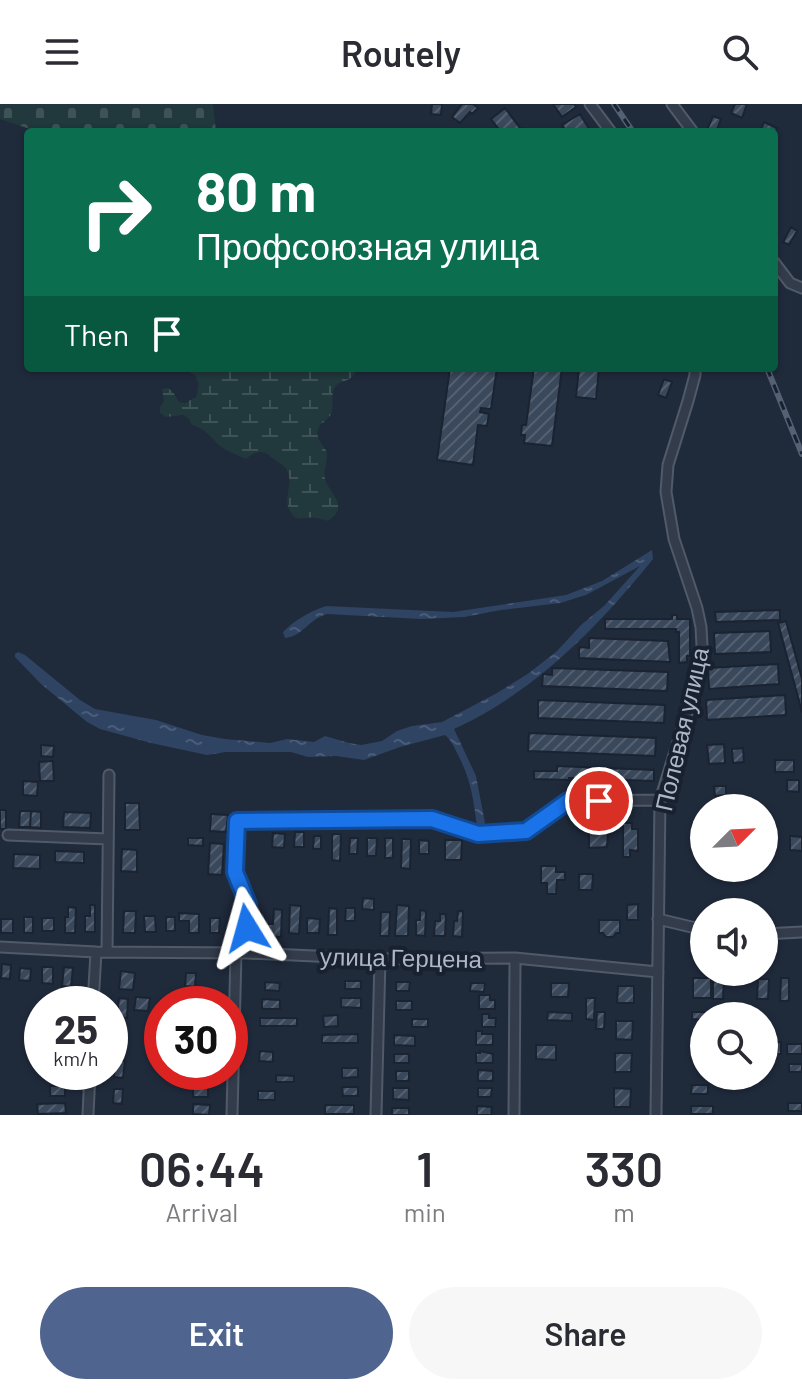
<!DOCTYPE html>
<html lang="en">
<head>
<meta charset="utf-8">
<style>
	body { margin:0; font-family:Barlow,sans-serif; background:#f7f7f7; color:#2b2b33; height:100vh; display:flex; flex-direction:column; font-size:30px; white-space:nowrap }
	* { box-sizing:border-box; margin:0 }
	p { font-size:26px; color:#7c7c81 }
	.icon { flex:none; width:44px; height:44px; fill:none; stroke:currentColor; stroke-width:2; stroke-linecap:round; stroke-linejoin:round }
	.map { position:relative; height:1011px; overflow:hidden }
	.sheet { display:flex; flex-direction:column; background:#fff; flex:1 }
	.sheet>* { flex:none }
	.banner { position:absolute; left:24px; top:24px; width:754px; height:244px; border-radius:8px; box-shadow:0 2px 6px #0004; background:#0b6e4f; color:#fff; overflow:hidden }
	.needle { width:52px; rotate:66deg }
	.controls { position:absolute; left:690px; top:690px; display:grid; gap:16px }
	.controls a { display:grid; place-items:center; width:88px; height:88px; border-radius:50%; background:#fff; box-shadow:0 2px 6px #0004; font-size:40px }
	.speed { position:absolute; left:24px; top:882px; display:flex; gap:16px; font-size:40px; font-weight:700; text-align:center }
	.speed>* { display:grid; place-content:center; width:104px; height:104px; border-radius:50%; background:#fff; box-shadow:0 2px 6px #0004; line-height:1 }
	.speed small { font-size:20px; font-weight:400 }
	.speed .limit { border:12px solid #d22; background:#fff; color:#111 }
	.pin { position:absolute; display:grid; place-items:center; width:68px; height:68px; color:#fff; margin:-34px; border:4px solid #fff; border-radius:50%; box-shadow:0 2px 8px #0007 }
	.me { position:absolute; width:88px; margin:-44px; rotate:352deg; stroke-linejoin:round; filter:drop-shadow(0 0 6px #0008) }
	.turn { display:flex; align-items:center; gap:28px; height:168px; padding:0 40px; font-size:36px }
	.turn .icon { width:104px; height:104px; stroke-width:2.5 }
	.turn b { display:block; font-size:56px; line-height:68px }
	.then { display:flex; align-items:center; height:76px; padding:0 40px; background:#0003; gap:16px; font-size:30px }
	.eta { display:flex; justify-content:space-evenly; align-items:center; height:136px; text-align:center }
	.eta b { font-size:48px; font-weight:600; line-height:56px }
	.cta { display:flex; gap:16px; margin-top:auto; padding:16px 40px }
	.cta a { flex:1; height:92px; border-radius:48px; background:#4f658f; color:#fff; font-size:32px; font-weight:600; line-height:92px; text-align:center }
	.cta a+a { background:#f7f7f7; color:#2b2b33 }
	header { display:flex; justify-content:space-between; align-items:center; height:104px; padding:0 40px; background:#fff; font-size:36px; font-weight:600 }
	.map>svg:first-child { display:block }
</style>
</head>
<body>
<header><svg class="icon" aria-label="menu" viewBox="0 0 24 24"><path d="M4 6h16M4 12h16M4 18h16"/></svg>Routely<svg class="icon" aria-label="search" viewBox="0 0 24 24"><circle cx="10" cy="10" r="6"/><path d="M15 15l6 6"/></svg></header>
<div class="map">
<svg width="802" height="1011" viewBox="0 0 802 1011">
	<defs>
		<pattern id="wetland-marsh" width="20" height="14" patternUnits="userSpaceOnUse" patternTransform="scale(2)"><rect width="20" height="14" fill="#21383c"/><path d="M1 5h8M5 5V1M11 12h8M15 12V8" fill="none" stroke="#3f5357"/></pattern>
		<pattern id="cemetery-stones" width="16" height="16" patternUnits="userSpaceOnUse" patternTransform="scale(2)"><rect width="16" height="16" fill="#21383c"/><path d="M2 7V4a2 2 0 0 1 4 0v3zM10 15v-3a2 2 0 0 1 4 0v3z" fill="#3f5357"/></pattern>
		<pattern id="water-ripples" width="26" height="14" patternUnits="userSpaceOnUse" patternTransform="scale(2)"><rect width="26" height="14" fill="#2f4362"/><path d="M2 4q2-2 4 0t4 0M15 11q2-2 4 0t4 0" fill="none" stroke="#4a5c77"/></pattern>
		<pattern id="building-hatch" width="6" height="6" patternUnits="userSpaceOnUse" patternTransform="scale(2)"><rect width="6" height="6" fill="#3a485b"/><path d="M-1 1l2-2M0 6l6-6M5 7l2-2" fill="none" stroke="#546071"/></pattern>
	</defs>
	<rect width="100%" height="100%" fill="#1f2a3b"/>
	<!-- wetland -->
	<path fill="url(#wetland-marsh)" d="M182,264H355L356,268C349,279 343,275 336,282C330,288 334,299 332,307C330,318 315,318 318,333C320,339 325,343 327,349C328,358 323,366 325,375C329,390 351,402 328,417C324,416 320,414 315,414C306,412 298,419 292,410C282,397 291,386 289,373C288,364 284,362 278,358C265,348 261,343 246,355C238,351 227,348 220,342C210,333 206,325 192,321L189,315L184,311L166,313L160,309V303L164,297L162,285L168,284L173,288L179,298L185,299L196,293C201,275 199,272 182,264Z"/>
	<!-- cemetery -->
	<path fill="url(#cemetery-stones)" d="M0,0H213L216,27L192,24L191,28H39L0,15Z"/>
	<!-- water -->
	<path fill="url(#water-ripples)" d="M652,446L653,455C598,523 535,588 454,625L476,672L485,719L481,724L477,723C474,698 471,676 459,653C455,645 452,637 445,631L400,643L364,656L336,652L308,653L291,648H226L207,651L151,639L100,625L87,618L41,580L15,553V550L18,548L25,551L80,596L95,605L156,616L202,631L225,635L270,639L287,635L314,638L325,632L349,639L361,641L382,637L397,627L412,622L442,618L497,589L529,569L557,547L581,521L605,501L640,462L586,491L560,499L501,506L464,513L421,515L327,510C310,514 302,533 285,534L283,528C296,515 309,508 326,502L453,508L566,491L602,477Z"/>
	<!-- building -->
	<path fill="url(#building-hatch)" stroke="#1a2331" stroke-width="2" d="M432,0H442L441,11L431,10Z
		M462,0H473L478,4L472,10L470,8L460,19L452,13Z
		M553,0H574L576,3L562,13Z
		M735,0H747L742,14L731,9Z
		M505,4L523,28H501L491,15Z
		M580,10L591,28H567L562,21Z
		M713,12L721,15L716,28L707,26Z
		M764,18L777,24L774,31V28H760Z
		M791,123L797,127L789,141L783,138Z
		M450,264H497L491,305L481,304L480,308L489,310L487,322L478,321L473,361L437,356Z
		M534,264H562L552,342L524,339L525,331H521L522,321H526Z
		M579,264H599L596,295L576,293Z
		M664,275L672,278L666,294L658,291Z
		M780,506V516L716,518L715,508Z
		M672,511H677V515H690V552H687V558L679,559V528H676V525H605V515H672Z
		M786,517L802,575V608L778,519Z
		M770,527L771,548L715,550L714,529Z
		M589,534L668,537L670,558L579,554V543L589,544Z
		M778,560L779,580L709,585L708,564Z
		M552,564L668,568L667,587L542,582L543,570L552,571Z
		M785,591L786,611L707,616L706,596Z
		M538,596L665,601L664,619L538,614Z
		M529,629L656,634L655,652L528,647Z
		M724,640L725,659L709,660L707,641Z
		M41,641L54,642L53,653L41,652Z
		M743,644L744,658L733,659L732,645Z
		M775,656H794V668H775Z
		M53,657L54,677H40L39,658Z
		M557,662L654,666V677L569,674V676L534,675V667H557Z
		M787,676H799V688L787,687Z
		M23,677L38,678L37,692L23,691Z
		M714,682H726V691L715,692Z
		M125,699H139L140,726H125Z
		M0,706H6V725H0Z
		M20,707H31L30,723H19Z
		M31,707L41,708V724L30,723Z
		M64,708L91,709L90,724L63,723Z
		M211,710L228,711L226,728L210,727Z
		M623,719H632V725H638V747L630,746V753H623Z
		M589,721L601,722V728H608L607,743L589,744Z
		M295,728H304V743H294Z
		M273,729L285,730L284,744L272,743Z
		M332,730H341L340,757L332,756Z
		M314,732H321V745H313Z
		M790,732L802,733V747L790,746Z
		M188,734H203V742L188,741Z
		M350,734H358L357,750H349Z
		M367,734H377L376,752H367Z
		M385,734H393V754H385Z
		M402,735H411L410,765L401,764Z
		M419,736L429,737V750H419Z
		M445,736H462L461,756H445Z
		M210,739L224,740L222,771L208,770Z
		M122,745L137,746V768L121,767Z
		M55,747L84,748V759L55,758Z
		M14,750L40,751V765L13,764Z
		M541,762H556V768H565V776H557L556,790H547V779H541Z
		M579,770H593L592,786H579Z
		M363,794L374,795V806L362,805Z
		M638,800V816H627V801Z
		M90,801H95V828H85V812H90Z
		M290,801L301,802L299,830L289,829Z
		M397,801L409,802L408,832H395Z
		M68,803L76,804L75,829H65V813H68Z
		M329,804L337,805V831H328Z
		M346,804H355V817H345Z
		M274,805L282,806L281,833L264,832V820H273Z
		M420,806L426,807L425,832L416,831V816H420Z
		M124,807H136L135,829H123Z
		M458,807H463L462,833L453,832L454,817H457Z
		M381,808H390L389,832H380Z
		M179,809L199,810V829H189V817H179Z
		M440,810H446L445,832H434L435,817H440Z
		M144,812H155L156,828H145Z
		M24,813H33V829H24Z
		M166,813H175V827H166Z
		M42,814H54V827H42Z
		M210,814H220L219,829H210Z
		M307,814L320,815L319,829H307Z
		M1,815H13V829H1Z
		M599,816H620V829H616L613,833H606L603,829H599Z
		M2,860L11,861L10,875L1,874Z
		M42,863H53V880L42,879Z
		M64,863L73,864L71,883L62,882Z
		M20,864L31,865L30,877L19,876Z
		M121,867L135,869L133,886L119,885Z
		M186,869H196L195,883L185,882Z
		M713,873H724L723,895H713Z
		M693,874H711V894H693Z
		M781,874H789V897H780Z
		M758,875H769L768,895H757Z
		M345,877H361V885H345Z
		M265,878L280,879L279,887L265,886Z
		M396,878H410L409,887H396Z
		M471,879H485L484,888L470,887Z
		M551,879H569L568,893H551Z
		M618,882H634V899H617Z
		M479,891H490V896H495V905H479Z
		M136,893L150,894L148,907L134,906Z
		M119,894L128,895L127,914L117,913Z
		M341,894H361V904L341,903Z
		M586,894H595L594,916L586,915Z
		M262,895L280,896V905H262Z
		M396,897H412V906H396Z
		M548,908L572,909V917L547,916Z
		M597,908H605L604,925H596Z
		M692,908H710V912H704V916L692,915Z
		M482,910H489V914H496L495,923H482Z
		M338,911V922L324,923L323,912Z
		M260,914H297V922H260Z
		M412,915H428V923H412Z
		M616,917H633L632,936L616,935Z
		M117,925L126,926L125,944L116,943Z
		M476,927H482V930H493V941H476Z
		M358,930V939H322V931Z
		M394,931L415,932V942L394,941Z
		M771,938H781V950H771Z
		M787,940H802V950H787Z
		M536,941H556V956L536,955Z
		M260,947L273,948V958L259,957Z
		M480,947L493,950V959H476V949H480Z
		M615,949H632L631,968H615Z
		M394,950H409V959H394Z
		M115,956L125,957L123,974L114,973Z
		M789,960H802V968H789Z
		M342,964H358V973L342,974Z
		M478,966L493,967V977H478Z
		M396,967H409V977H396Z
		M191,968H213V973H191Z
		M276,971L294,972V978H276Z
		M692,981H708V990H691Z
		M50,982H65V992H50Z
		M342,983H358V992H343Z
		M193,984H208V993H193Z
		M393,984H409V996L393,995Z
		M478,984H492L491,993H478Z
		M614,984L631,985L630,1003H614Z
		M114,985H123L122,1000L113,999Z
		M258,987H275V996H258Z
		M65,999L66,1009L38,1010L37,1000Z
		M788,999H802V1007H788Z
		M193,1000L210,1001L209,1011L193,1010Z
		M325,1001H354V1010H325Z
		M477,1002L492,1003L491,1011H477Z
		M691,1002H713V1010H691Z
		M392,1004H409V1011H392Z"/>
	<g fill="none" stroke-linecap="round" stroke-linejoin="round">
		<defs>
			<path id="minor" d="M590,0L611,28
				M672,0L693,28
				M774,158L790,179L802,184
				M8,731L108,735
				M658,815L704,826
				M764,830L802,828
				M0,843L96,848L247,849L380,855L515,854L658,868
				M107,848L109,671
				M247,849L248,800L235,768L237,717L432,715L478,730L526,727L568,697L660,696
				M93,900L96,848
				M88,1011L90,968
				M232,1011L236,849
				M376,1011L380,855
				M514,1011L515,854
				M656,1011L660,696L691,596L701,557L702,542L701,523L697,504L674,435L666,388L668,361L688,297L695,271V264"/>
		</defs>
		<!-- minor casing -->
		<use href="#minor" stroke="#505a69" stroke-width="13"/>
		<!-- minor -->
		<use href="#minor" stroke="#333c4b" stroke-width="9"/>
		<defs>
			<path id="rail" d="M614,0L633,28
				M767,264L802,350"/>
		</defs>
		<!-- rail casing -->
		<use href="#rail" stroke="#546073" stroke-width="6"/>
		<!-- rail -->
		<use href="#rail" stroke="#18212f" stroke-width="3" stroke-dasharray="9" stroke-linecap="butt"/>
	</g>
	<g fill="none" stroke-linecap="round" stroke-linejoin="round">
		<defs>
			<path id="route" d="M247,824L248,800L235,768L237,717L432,715L478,730L526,727L568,697H599"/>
		</defs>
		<!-- route casing -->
		<use href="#route" stroke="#114b97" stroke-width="20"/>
		<!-- route -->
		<use href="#route" stroke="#1a73e8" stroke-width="14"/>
	</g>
	<g text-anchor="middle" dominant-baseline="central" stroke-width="8" stroke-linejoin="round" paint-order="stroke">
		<!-- street labels -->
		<g font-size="24" fill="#adb7c7" stroke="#18212f">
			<text transform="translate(681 625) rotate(-77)">Полевая улица</text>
			<text transform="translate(401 853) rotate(1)">улица Герцена</text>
		</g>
	</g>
</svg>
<div class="controls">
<a><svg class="needle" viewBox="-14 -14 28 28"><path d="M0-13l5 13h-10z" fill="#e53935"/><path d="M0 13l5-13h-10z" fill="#7c7c81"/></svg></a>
<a><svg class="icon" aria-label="sound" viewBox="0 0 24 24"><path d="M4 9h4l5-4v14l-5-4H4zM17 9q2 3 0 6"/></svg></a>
<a><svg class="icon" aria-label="search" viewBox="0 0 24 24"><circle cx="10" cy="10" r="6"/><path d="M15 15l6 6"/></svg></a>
</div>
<div class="speed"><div>25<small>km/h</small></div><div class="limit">30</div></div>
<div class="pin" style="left:599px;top:697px;background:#d93025"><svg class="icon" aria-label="arrive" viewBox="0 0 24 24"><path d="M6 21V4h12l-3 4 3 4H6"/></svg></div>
<svg class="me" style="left:247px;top:824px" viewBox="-20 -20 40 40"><path d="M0-17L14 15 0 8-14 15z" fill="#1a73e8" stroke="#fff" stroke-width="4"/></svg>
<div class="banner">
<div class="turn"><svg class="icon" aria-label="right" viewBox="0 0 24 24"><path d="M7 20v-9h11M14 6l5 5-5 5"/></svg><div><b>80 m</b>Профсоюзная улица</div></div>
<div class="then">Then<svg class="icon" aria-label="arrive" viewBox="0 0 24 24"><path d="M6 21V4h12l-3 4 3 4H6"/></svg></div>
</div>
</div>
<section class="sheet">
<div class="eta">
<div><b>06:44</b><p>Arrival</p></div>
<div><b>1</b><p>min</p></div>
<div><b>330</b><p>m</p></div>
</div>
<div class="cta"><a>Exit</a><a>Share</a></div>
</section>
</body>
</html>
